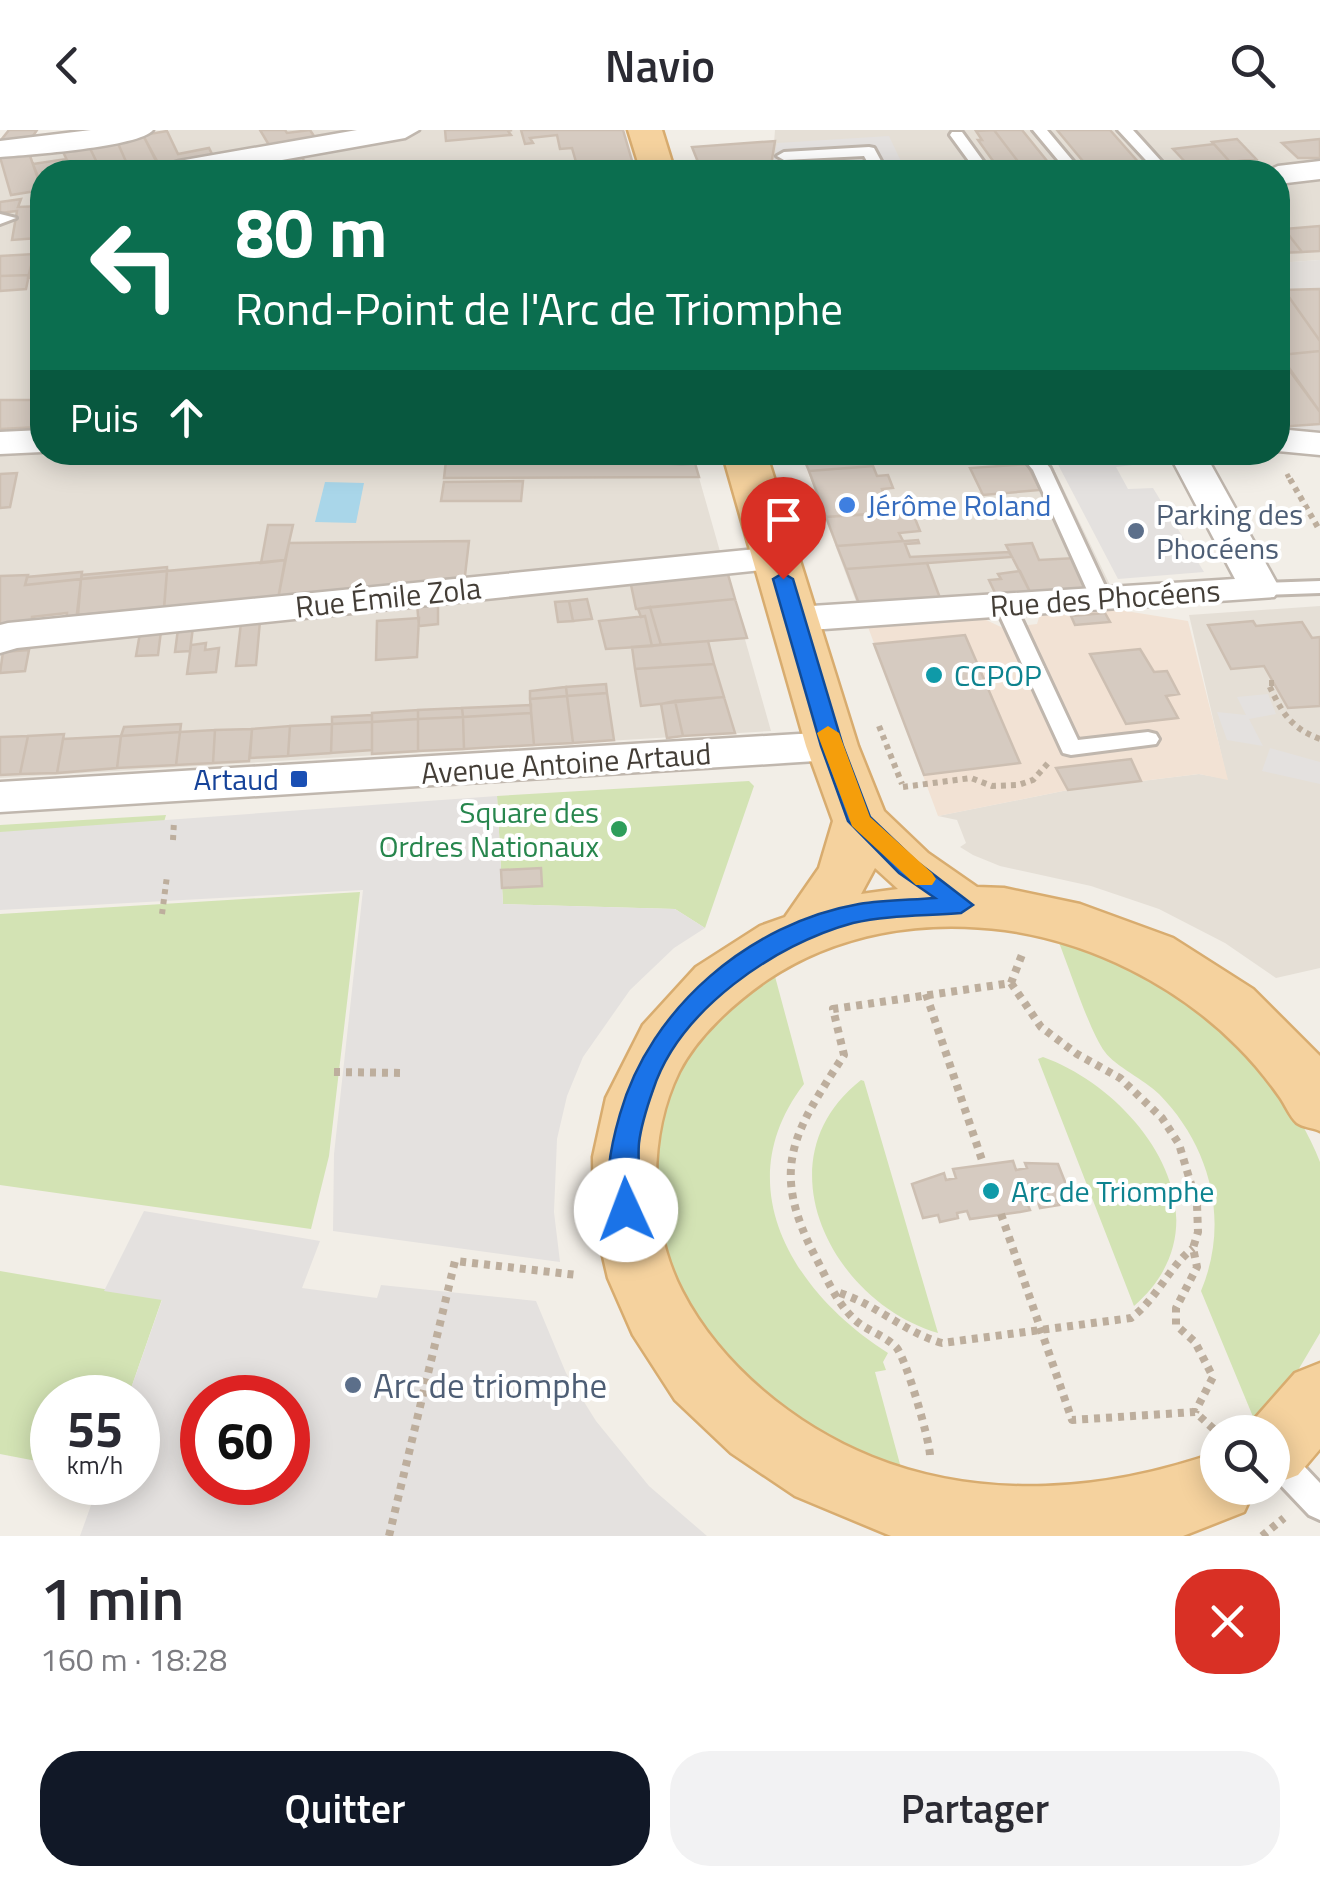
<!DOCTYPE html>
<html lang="fr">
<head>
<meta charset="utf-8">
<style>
	body { margin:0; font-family:"Titillium Web",sans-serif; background:#f2f2f3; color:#2b2b33; height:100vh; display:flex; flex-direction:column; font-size:38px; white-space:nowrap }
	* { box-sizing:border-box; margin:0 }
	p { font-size:32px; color:#7c7c81 }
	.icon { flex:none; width:55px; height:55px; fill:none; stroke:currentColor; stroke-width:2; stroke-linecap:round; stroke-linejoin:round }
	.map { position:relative; height:1406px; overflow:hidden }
	.panel { display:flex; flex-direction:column; background:#fff; flex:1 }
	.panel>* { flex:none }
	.guide { position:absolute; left:30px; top:30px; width:1260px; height:305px; border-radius:40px; box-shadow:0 5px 25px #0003; background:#0b6e4f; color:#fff; overflow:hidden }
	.tools { position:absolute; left:1200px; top:1285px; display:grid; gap:20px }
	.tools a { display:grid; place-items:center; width:90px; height:90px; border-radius:50%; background:#fff; box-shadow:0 5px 25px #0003; font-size:50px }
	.speed { position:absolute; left:30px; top:1245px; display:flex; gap:20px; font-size:50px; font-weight:700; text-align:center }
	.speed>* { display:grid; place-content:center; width:130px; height:130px; border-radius:50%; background:#fff; box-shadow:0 5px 25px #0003; line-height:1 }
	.speed small { font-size:25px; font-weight:400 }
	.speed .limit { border:15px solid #d22; background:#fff; color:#111 }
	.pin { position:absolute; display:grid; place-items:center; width:85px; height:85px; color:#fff; margin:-102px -42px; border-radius:50% 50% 50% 0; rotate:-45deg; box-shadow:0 0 10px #0007 }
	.pin .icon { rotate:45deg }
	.me { position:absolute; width:110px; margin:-55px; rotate:358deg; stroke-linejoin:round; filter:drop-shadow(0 0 8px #0008) }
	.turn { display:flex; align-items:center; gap:35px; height:210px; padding:0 40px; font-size:45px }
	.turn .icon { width:130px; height:130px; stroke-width:2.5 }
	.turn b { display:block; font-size:70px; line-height:85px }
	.then { display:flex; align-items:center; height:95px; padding:0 40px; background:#0003; gap:20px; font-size:38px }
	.round { display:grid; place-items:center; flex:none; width:105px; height:105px; border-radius:40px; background:#f2f2f3 }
	.summary { display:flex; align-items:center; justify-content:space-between; height:170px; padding:0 40px }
	h1 { font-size:60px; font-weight:600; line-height:75px }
	.button { display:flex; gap:20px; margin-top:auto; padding:20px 40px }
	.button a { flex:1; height:115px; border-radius:40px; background:#111827; color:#fff; font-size:40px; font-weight:600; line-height:115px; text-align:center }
	.button a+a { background:#f2f2f3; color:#2b2b33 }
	header { display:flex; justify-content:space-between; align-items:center; height:130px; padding:0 40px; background:#fff; font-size:45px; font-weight:600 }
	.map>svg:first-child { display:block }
</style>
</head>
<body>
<header><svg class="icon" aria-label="back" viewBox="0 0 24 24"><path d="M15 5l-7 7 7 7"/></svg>Navio<svg class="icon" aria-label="search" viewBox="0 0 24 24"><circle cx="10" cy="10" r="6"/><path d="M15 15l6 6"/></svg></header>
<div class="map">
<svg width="1320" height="1406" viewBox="0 0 1320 1406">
	<rect width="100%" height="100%" fill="#f2eee7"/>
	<!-- residential -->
	<path fill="#e5dfd6" d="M172,0H623L636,42H42V322L701,323L694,330L771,601L0,648V27Z
		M775,0H1320V36L1249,42H701L692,18L774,13Z
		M1320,47V130L1278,133V51Z
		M801,323H1046L1112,459L857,474Z
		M1320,476V838L1276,848L1225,813L1159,779L1091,756L1000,736L973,725L960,717L966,713L957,690L938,686L1068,660L1199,644L1227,649L1189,485Z"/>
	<!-- commercial -->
	<path fill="#f2e2d4" d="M1113,479L1188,491L1228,650L1199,644L1068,660L938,686L868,497L982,488L1003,498L1037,494L1040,484Z"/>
	<!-- industrial -->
	<path fill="#e4e0dc" d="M1320,130V305L1278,300V133Z"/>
	<!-- green -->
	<path fill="#d3e3b4" d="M749,651L754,656L705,798L675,779L503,774L497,666Z
		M166,685L164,692L0,703V695Z
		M360,762L329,1026L311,1099L0,1055V784Z
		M1057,808C1086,820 1117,829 1144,842C1215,877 1292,959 1320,1032V1203L1284,1264L1256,1294L1201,1161C1230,1092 1211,1017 1159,964C1145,950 1115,936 1105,922C1089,901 1069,836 1057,808Z
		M773,839L804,954C725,1057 796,1165 888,1223L883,1232L886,1240L875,1242L904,1349C879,1338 850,1329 828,1314C720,1243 625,1132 661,995C669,963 678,932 699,905C719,880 749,860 773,839Z
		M1043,927C1140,962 1233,1090 1134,1176L1038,929Z
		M861,950L864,951L938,1203C832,1172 759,1030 861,950Z
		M0,1141L162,1169L128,1267L52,1268V1334L0,1324Z"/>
	<!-- parking -->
	<path fill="#e4e1df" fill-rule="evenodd" d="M889,6L906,42H772L777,13Z
		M1052,323H1134L1141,334L1116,337L1128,359L1153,358L1204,442L1118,449Z
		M1268,564L1276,584L1249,589L1263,616L1227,610L1217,582L1246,585L1237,567Z
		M1270,618L1320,632V654L1262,641Z
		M497,666L503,774L675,779L705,798L674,818L630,860L583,927L567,966L557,1009L554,1082L560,1132L333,1101L334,1024L363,760L0,780V702Z
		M144,1081L320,1111L302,1158L377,1168L381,1155L536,1171L566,1243L596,1291L649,1356L707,1406H80L99,1353L138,1352V1268L128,1267L162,1170L104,1161ZM202,1268H288V1352H202Z"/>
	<!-- water -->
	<path fill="#a9d6e9" d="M325,352L364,353L356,393L315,392Z"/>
	<!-- building -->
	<path fill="#d6cbc1" stroke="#cdbfb2" stroke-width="2.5" d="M9,0H37L31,9L1,10Z
		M260,0H285L287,3L310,0L318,12L272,20Z
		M445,0H512L508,1L511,5L446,11Z
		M521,0H623L633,34L602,42H569L578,39L572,18L560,19L557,5L530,8L533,13L525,14Z
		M994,0L1026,42H1001L978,10H982L976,1Z
		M994,0H1022L1056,42H1026Z
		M1057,0H1110L1147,42H1092Z
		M167,1L178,24L209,18L215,30L160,39L143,5Z
		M143,5L157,31L128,36L116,9Z
		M116,9L128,36L101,41L88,14Z
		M1237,9L1256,29L1230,32L1212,12Z
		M1320,9V28H1298L1282,13Z
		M775,11L770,42H702L692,17Z
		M88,14L98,35L70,36L61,18Z
		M1214,14L1230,32L1189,36L1173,19Z
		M29,23L42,60L11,65L0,27Z
		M302,24L306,40L200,42Z
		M66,29L70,36L98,35L102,42H42V57L33,34Z
		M21,69L18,77L42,76L38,108L12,110L17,81L0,83V72Z
		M1320,96V121L1302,122L1284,99Z
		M1278,99H1284L1302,122L1278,123Z
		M34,124H42V147L28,148Z
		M34,124L29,145L0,146V126Z
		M29,145L26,159L0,161V146Z
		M1320,159V211L1284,160Z
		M1284,160L1320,211V221L1280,225L1278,221V161Z
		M1320,221V282L1280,225Z
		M1278,225L1320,282V294L1278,297Z
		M0,270H42L40,297L0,299Z
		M447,322H524V330H694L699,347L444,348Z
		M801,322H869L873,336L809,341Z
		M1027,334L1040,360L983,365L970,338Z
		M873,336L877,346L888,345L893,358L882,359L891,383L826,387L809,341Z
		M17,343L10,377L0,378V344Z
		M523,351L521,371H441L444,352Z
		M912,381L920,401L899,403L903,411L837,416L826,387Z
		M268,395H293L285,430L261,433Z
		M918,410L919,413L905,414L910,427L1009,422L1012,427L846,439L837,416Z
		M469,411L464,454L278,469L289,413Z
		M1032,413L1039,430L1076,428L1090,459L1030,462L1006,415Z
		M285,430L278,469L164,480L167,441Z
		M927,433L940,468L859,474L846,439Z
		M167,437V441L81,449L82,445Z
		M167,441L164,477L78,485L81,449Z
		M727,441L735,469L636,479L630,450Z
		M1020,441L1030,462L996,465L989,450L1001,449L998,444Z
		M82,442L81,449L25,455L27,447Z
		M28,445L25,455L81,449L76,492L66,493L67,483L32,487L31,497L0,500V446Z
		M587,469L592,489L573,491L569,471Z
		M735,469L747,508L661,515L650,477Z
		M569,471L573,491L558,492L555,472Z
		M438,473V494L419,496L417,474Z
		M650,477L661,515L652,516L645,486L641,487L638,479Z
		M1105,483L1110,492L1075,495L1071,486Z
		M645,486L652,516L606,519L599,491Z
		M419,488L417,527L376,530L377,491Z
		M260,491L256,535L236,536L241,493Z
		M1253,491L1256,496L1302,492L1312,508L1320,507V576L1288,578L1264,536L1231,539L1208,495Z
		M193,497L190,521L175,522L178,499Z
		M161,501L158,525L136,526L140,503Z
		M965,505L1020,633L924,645L874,514Z
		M708,511L714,534L635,539L632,517Z
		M206,513L205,520L219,518L216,542L187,544L191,515Z
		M1140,519L1154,542L1167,541L1179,564L1166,566L1178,588L1126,594L1090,524Z
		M29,520L25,541L0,543L3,522Z
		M714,534L724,567L641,576L635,539Z
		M606,554L607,563L567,566L566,557Z
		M566,557L567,566L530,569V561Z
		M607,563L614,610L573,613L567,566Z
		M567,566L573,613L534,615L530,569Z
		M724,567L735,603L683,606L675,571Z
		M675,571L683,606L667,608L661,574Z
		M531,575V583L463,587L462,578Z
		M462,578L463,587L418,589V580Z
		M418,580V589L372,592V583Z
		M531,583L534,615L464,619L463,587Z
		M372,585V592L332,594V587Z
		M463,587L464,619L418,621V589Z
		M418,589V621L372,624V592Z
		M372,592V620L331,623L332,594Z
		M181,594L180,602L121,606L124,597Z
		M332,594L331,623L288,626L290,596Z
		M290,596L288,626L250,628L252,599Z
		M252,599L249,631L213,633L215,600Z
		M215,600L213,633L176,635L180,602Z
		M180,602L176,635L117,638L121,606Z
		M64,604L57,643L20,644L28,606Z
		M28,606L20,644L0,645V607Z
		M121,606L117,638L57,643L63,609Z
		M1131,629L1141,651L1068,660L1056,638Z
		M541,738L542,756L502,758L501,740Z
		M1013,1031L1016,1040L1027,1038L1025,1033L1058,1034L1071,1067L1057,1070L1059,1075L1040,1078L1038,1072L1027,1073L1030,1080L1020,1082L970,1089L967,1081L957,1083L958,1088L940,1092L938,1085L923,1088L912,1054L944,1043L946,1050L956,1048L953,1039Z"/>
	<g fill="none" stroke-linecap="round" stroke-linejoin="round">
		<defs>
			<path id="lane" d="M1033,0H1047L1082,42H1068Z
				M1118,0H1133L1171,42H1157Z
				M952,2H962L991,42H977L950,5Z
				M869,17L874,18L887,42H873L864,26L784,30L777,26L784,22Z
				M0,84L16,88L0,94Z
				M1018,322H1037L1050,338L1111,469L1108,473L1101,475L1091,469L1033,340Z
				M1320,451V463L1260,465L1250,459L1260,453Z
				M1005,469L1015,475L1078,610L1148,602L1156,604L1159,609L1156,614L1071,625L1063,623L995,475Z
				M1275,1313L1286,1317L1320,1353V1390L1309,1385L1272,1346Z"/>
			<path id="street" d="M91,0H153C140,17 27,25 0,27V11Z
				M357,0H419L405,8L214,42L165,40L169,34L179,31Z
				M1320,31V49L1278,54V42H1265L1278,36Z
				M1278,299L1320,303V325L1278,321Z
				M42,300V322L0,324V302Z
				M649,322H714L709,330C691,334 672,334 654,330Z
				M1168,322H1204L1280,459L1274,467L796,501L782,498L776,489L782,480L796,477L1235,449Z
				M777,417L791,421L796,429L791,437L17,518L0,523V495L8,493Z
				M832,602L847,606L853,616L847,626L832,630L0,682V652Z"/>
			<path id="primary" d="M628,0H662L675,42H641Z
				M722,322H766L858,616L884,681L928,723L977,757L1004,758L1080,774L1173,808L1253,859L1320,926V1001C1314,998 1302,997 1297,993C1290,987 1285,974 1279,966C1267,949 1253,932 1238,917C1177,855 1091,812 1005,800C921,789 837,803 767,850C734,873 697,906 679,942C647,1007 649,1097 682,1161C720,1235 795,1296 872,1327C984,1372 1107,1361 1218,1322V1358H1255L1244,1382L1183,1406H891L795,1366L731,1323L675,1270L633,1205L608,1148L594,1088L593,1027L606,968L643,895L696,837L760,796L785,787L819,738L833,691L806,616ZM875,738L898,759L861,764Z
				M1320,1233V1319L1298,1345L1272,1355V1302H1243L1295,1243Z"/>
		</defs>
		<!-- lane casing -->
		<use href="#lane" stroke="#c0b7ae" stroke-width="6"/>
		<!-- street casing -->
		<use href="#street" stroke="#c0b7ae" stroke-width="5"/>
		<!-- primary casing -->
		<use href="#primary" stroke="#d8ac6f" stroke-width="5"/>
		<!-- path-far2 -->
		<path stroke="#bdae9d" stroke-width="5" stroke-dasharray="4 4" stroke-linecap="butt" d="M1287,344L1291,352"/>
		<!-- path-far1 -->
		<path stroke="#bdae9d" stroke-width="6" stroke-dasharray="5 5" stroke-linecap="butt" d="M1290,349L1320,401
			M1274,553H1268C1281,581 1290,598 1320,609
			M879,596L902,654
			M903,657L971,648L992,656L1018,655L1033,650L1049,632
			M173,710L174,691
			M162,784L167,746"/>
		<!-- path -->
		<path stroke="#bdae9d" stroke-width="8" stroke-dasharray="6 6" stroke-linecap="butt" d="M1011,853L1041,897L1077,924L1120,948L1162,988L1179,1014L1197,1074L1198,1102L1193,1118L1197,1137L1176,1178V1195L1195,1212L1213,1247L1195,1282
			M926,864L983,1033
			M334,942L404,943
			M1001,1084L1072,1290L1195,1282L1217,1302
			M840,1163C877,1175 904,1202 942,1213L1131,1188C1157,1169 1168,1138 1193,1118
			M930,1325C929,1308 906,1228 896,1217C883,1204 864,1200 852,1187C836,1171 826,1147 816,1128C769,1038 793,1004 844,925L833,879L1011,853L1023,822
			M389,1406L455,1131L577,1145
			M1262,1406L1284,1388"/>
		<!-- lane -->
		<use href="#lane" fill="#fff" fill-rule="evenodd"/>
		<!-- street -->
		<use href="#street" fill="#fff" fill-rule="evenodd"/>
		<!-- primary -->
		<use href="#primary" fill="#f5d29e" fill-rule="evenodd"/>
	</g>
	<!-- route -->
	<path fill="#1a73e8" stroke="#114b97" stroke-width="2.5" d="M783,443L793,449L843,616L870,687L916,731L973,775L961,783C926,786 887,785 853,793C775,814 679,880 653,960C647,977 641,996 639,1013C637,1033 643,1073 635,1089L626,1092L616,1089C601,1059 611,1015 620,984C650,878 750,793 859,774C884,770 910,770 935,768L899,743L848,691L821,616L773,449Z"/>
	<!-- slow -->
	<path fill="#f59e0b" d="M828,596L839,603L870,687L932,743L936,749L932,755H916L852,696L817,603Z"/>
	<!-- markers -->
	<circle fill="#3f7fe0" stroke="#fff" stroke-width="4" cx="847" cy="375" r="10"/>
	<g fill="#5c6f8a" stroke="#fff" stroke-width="4">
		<circle cx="1136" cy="401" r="10"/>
		<circle cx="353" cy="1255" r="10"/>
	</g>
	<g fill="#0f9aa8" stroke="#fff" stroke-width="4">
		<circle cx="934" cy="545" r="10"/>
		<circle cx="991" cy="1061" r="10"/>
	</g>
	<rect fill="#1a4fb4" stroke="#fff" stroke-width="4" x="289" y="639" width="20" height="20" rx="5"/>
	<circle fill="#2e9e5b" stroke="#fff" stroke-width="4" cx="619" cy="699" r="10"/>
	<g text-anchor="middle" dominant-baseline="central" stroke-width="8" stroke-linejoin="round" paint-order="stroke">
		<!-- shop labels -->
		<g font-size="30" fill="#366cbe" stroke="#fff" text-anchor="start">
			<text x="867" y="375">Jérôme Roland</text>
		</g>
		<!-- service labels -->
		<g font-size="30" fill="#4e5e75" stroke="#fff" text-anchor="start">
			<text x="1156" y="384">Parking des<tspan x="1156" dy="34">Phocéens</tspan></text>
		</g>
		<!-- street labels -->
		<g font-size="30" fill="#443e37" stroke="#fff">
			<text transform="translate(388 467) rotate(-6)">Rue Émile Zola</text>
			<text transform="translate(1105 468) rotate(-4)">Rue des Phocéens</text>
			<text transform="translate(566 633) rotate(-4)">Avenue Antoine Artaud</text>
		</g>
		<!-- culture labels -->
		<g font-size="30" fill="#0d838f" stroke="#fff" text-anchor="start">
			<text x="954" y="545">CCPOP</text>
			<text x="1011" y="1061">Arc de Triomphe</text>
		</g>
		<!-- transit labels -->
		<g font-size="30" fill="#164399" stroke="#fff" text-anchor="end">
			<text x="279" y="649">Artaud</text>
		</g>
		<!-- leisure labels -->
		<g font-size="30" fill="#27864d" stroke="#fff" text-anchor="end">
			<text x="599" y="682">Square des<tspan x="599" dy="34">Ordres Nationaux</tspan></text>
		</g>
		<!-- near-service labels -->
		<g font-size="35" fill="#4e5e75" stroke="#fff" text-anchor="start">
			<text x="373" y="1255">Arc de triomphe</text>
		</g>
	</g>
</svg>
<div class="tools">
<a><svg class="icon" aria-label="search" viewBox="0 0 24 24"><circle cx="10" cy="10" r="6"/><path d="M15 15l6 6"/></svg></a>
</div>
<div class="speed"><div>55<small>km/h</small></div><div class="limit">60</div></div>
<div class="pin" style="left:783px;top:449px;background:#d93025"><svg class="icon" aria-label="arrive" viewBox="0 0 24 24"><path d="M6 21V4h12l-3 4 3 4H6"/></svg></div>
<svg class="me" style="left:626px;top:1080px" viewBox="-20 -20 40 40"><circle r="19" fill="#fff"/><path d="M0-13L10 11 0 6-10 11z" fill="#1a73e8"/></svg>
<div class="guide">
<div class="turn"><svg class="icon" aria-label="left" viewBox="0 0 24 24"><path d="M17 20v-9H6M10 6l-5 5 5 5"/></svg><div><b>80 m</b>Rond-Point de l'Arc de Triomphe</div></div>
<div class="then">Puis<svg class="icon" aria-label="ahead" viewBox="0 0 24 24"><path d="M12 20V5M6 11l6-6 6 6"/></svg></div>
</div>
</div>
<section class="panel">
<div class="summary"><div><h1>1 min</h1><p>160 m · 18:28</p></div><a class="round" style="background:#d93025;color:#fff"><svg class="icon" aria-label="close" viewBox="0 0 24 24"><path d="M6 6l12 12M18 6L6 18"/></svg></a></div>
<div class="button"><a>Quitter</a><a>Partager</a></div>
</section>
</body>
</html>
